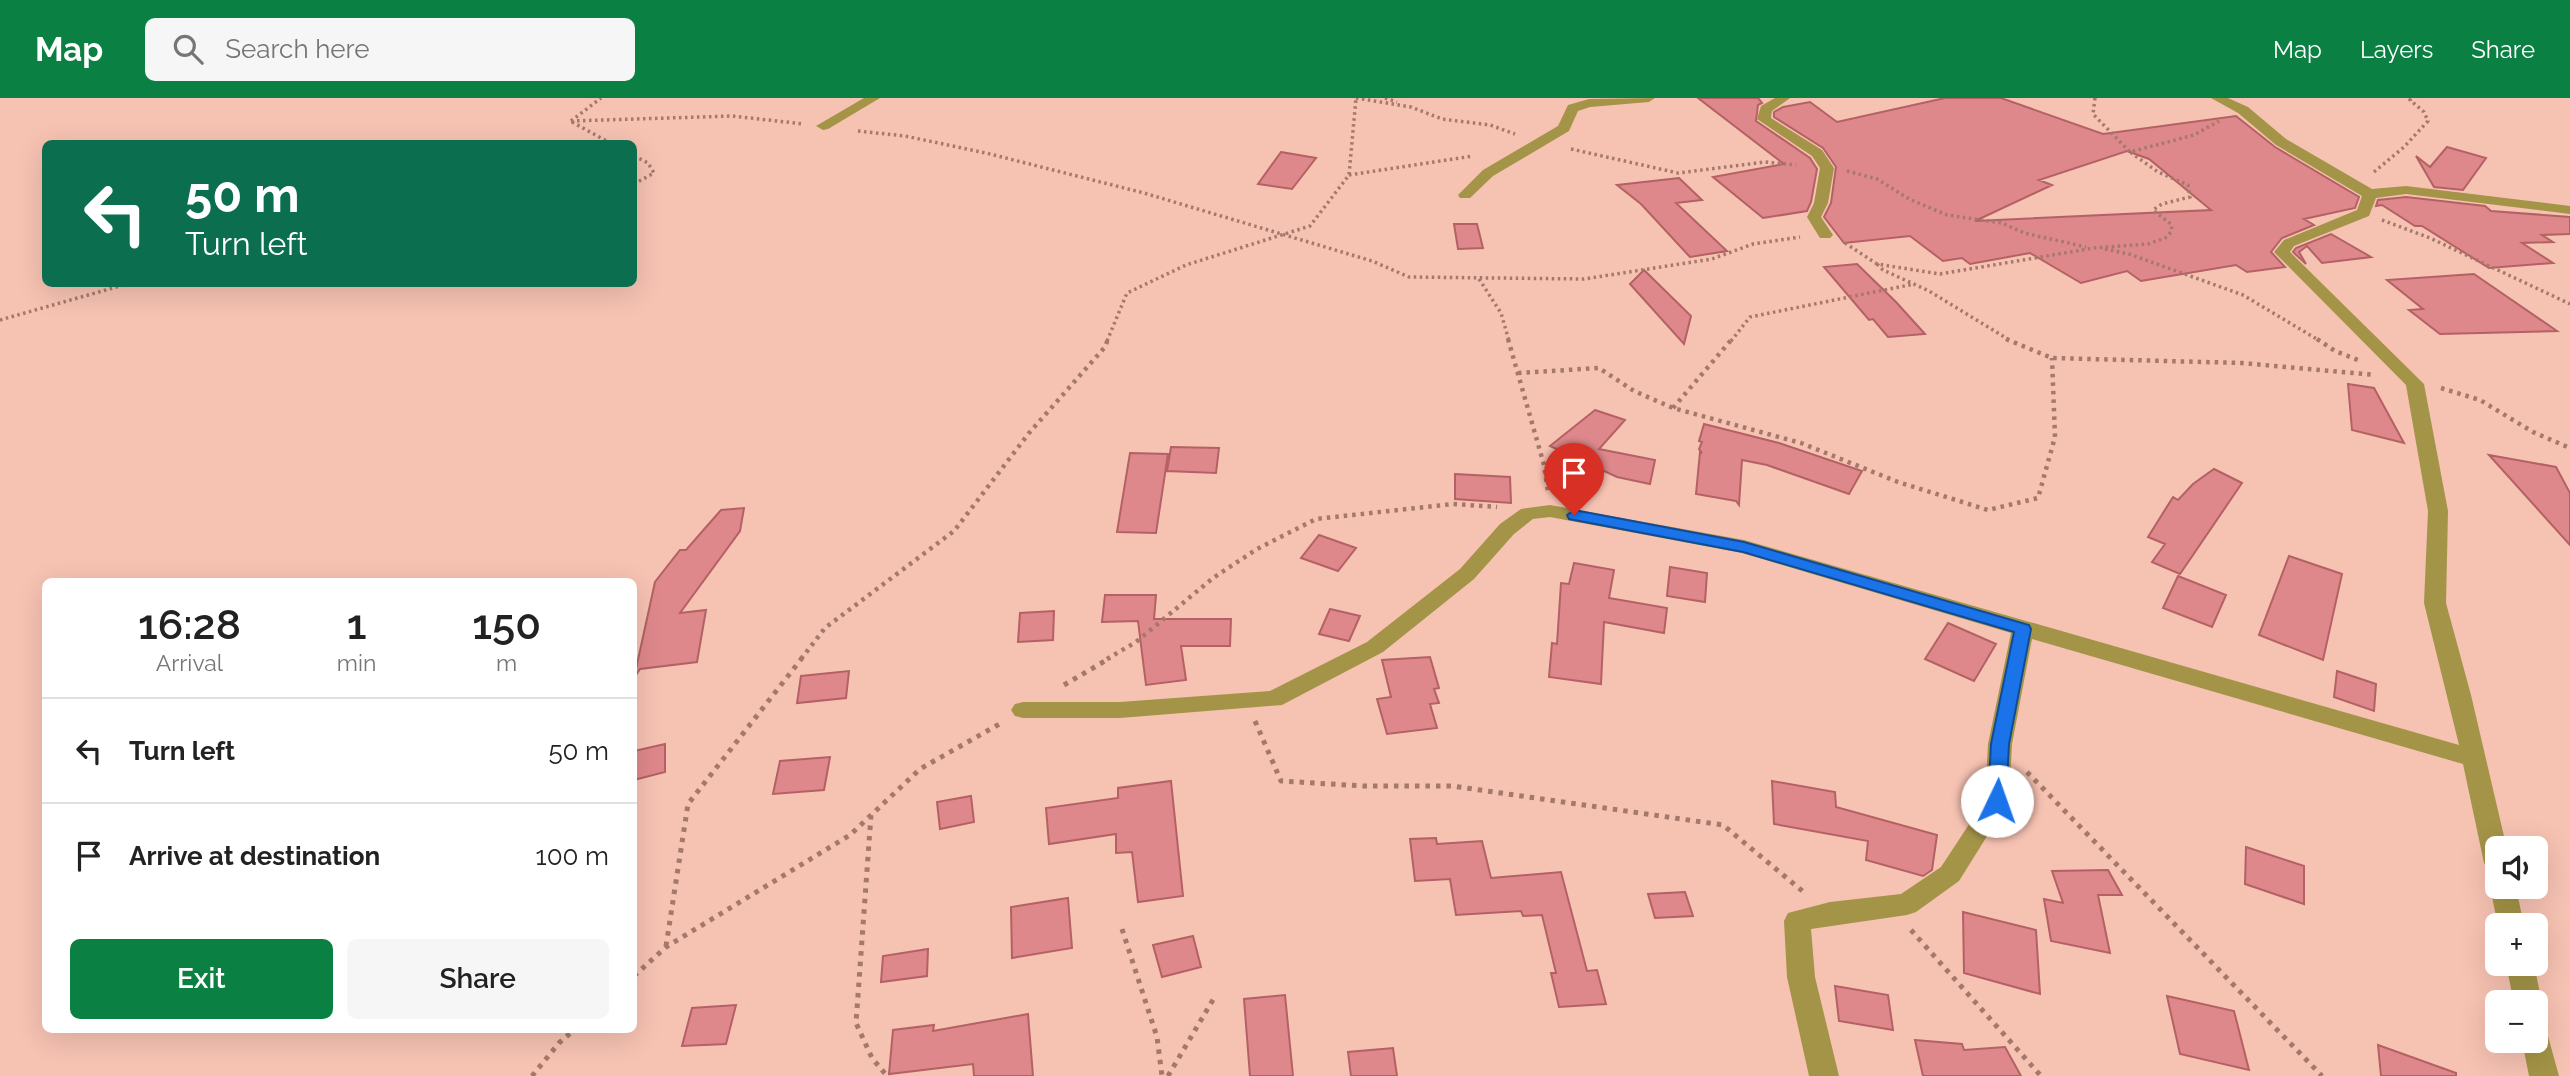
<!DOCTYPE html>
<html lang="en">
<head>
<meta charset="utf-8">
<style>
	body { margin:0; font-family:Raleway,sans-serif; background:#f6f6f6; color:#222; height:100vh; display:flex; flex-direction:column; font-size:26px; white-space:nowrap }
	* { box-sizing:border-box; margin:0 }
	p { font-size:23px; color:#767676 }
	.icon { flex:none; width:38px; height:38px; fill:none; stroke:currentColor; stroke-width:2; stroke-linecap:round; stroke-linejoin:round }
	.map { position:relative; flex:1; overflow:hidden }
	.sheet { position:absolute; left:42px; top:480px; width:595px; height:455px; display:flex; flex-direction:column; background:#fff; border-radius:10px; box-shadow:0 7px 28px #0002 }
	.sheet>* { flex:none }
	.banner { position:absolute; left:42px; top:42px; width:595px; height:147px; border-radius:10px; box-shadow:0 7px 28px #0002; background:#0b6e4f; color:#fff; overflow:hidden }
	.fabs { position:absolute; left:2485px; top:738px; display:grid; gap:14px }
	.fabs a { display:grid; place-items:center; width:63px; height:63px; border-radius:10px; background:#fff; box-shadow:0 7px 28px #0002; font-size:35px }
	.pin { position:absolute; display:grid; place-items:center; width:60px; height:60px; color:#fff; margin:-72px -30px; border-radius:50% 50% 50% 0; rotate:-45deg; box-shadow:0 0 7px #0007 }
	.pin .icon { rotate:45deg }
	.me { position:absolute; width:77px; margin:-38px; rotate:3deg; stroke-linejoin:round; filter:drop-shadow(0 0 5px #0008) }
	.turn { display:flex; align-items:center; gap:24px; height:147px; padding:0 28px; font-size:32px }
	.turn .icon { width:91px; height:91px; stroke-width:2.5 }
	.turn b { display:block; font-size:49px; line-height:60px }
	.eta { display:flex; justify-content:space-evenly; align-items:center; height:119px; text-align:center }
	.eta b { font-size:42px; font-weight:600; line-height:49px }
	.button { display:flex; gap:14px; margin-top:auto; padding:14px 28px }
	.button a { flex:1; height:80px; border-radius:10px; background:#0b8043; color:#fff; font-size:28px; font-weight:600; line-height:80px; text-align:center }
	.button a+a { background:#f6f6f6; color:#222 }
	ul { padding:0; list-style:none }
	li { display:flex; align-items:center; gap:21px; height:105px; padding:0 28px; border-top:2px solid #e0e0e0 }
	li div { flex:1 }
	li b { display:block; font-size:26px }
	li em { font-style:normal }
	header { display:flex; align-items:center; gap:42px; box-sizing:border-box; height:98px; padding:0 35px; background:#0b8043; color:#fff }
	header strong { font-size:33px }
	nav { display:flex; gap:38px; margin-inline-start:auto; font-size:24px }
	.search { width:490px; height:63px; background:#f6f6f6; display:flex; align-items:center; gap:18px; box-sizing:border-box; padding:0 24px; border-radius:10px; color:#767676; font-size:26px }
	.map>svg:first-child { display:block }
</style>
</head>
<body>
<header>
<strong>Map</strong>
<div class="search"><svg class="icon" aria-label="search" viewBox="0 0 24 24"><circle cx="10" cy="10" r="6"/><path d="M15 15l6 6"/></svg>Search here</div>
<nav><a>Map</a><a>Layers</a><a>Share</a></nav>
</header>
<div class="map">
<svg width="2570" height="978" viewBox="0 0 2570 978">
	<rect width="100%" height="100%" fill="#f6c2b2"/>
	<!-- building -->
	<path fill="#df888b" stroke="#b46165" stroke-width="2" fill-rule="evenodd" d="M1698,0H1758L1762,5L1758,7L1756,23L1810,60L1817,71L1811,104L1807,113L1763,120L1713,79L1784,66Z
		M1945,0H2001L2103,36L2236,18L2275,49L2359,99L2355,110L2304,121L2314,127L2282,140L2271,154L2285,169L2247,174L2236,167L2141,183L2127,173L2081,185L2030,155L1970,166L1962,160L1943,163L1910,138L1844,145L1824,119L1831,105L1836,69L1823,50L1774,19V14L1783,9L1810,4L1837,24ZM2127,53L2149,61L2211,112L1975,123L2052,87L2039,82Z
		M2447,49L2486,60L2463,92L2434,89L2416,58L2430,69Z
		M1281,54L1316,60L1292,91L1258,86Z
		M1679,80L1702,102L1676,105L1727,153L1690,159L1641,106L1617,87Z
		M2406,99L2485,108L2491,113L2570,119V136L2542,137L2553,144L2522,145L2553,165L2489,170L2422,128H2415L2382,107L2376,108L2378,102Z
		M1454,126H1477L1483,150L1458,151Z
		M2331,136L2371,159L2322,165L2307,148L2299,154L2306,166L2293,154L2296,150Z
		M1857,166L1896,204L1925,236L1888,239L1873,221L1869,222L1824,169Z
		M1644,172L1691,218L1684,246L1630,186Z
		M2474,176L2557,233L2440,236L2409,212L2423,211L2387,182Z
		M2348,286L2374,290L2404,345L2352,332Z
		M1595,312L1625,322L1599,351L1655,362L1650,386L1617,379L1550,348Z
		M1704,326L1779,345L1862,373L1849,396L1767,367L1742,362L1739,407L1736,403L1696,396L1700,354L1702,355L1699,351L1702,344L1699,343Z
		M1171,349L1219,350L1216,375L1167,373Z
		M1130,355L1168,356L1156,435L1117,434Z
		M2489,357L2556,369L2570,395V447Z
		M2214,371L2242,385L2180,476L2152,464L2165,446L2148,439L2173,399L2178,402L2193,386Z
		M1455,376L1510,379L1511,405L1455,401Z
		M744,410L740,433L680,515L706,512L697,564L640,571L634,580L655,484L680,452H686L721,412Z
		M1319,437L1356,450L1338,473L1301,460Z
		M2289,458L2342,476L2323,562L2259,537Z
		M1574,465L1614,472L1609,500L1667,510L1664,535L1604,524L1601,586L1549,579L1552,545L1557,546L1561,485L1569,486Z
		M1670,469L1707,475L1705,504L1667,498Z
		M2178,478L2226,497L2212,529L2163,510Z
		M1105,497H1156L1154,521H1231L1230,548H1181L1186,582L1146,587L1138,523L1102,524Z
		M1330,511L1360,518L1349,543L1319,536Z
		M1054,513L1053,542L1018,544L1020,515Z
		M1948,525L1996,546L1974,583L1925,561Z
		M1430,559L1439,590L1434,591L1439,605L1430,606L1437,630L1387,636L1377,601L1391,599L1382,562Z
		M849,573L846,600L797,605L801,578Z
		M2337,573L2376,586L2374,613L2334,599Z
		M665,646V674L634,682V653Z
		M830,659L824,692L773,696L780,663Z
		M1171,683L1183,798L1138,804L1132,754L1116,755V736L1049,746L1046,710L1118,700V690Z
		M1772,683L1835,694L1836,709L1937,737L1932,772L1923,778L1866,762L1868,743L1774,726Z
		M971,698L974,724L940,731L937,704Z
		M1436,740L1437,746L1482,743L1491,780L1561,774L1587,873L1597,872L1606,906L1559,909L1551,875H1556L1542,817L1523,818L1521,813L1456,817L1450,781L1415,783L1410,741Z
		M2246,749L2304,768V806L2245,786Z
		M2108,772L2122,797H2098L2110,855L2051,843L2044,801L2063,805L2052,773Z
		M1685,794L1693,818L1655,820L1648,796Z
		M1068,800L1072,850L1012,860L1011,809Z
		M1963,814L2036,832L2040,896L1964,875Z
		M1193,838L1201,869L1162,879L1153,847Z
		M928,851L927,878L881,884L883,858Z
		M1835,888L1888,897L1893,932L1839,923Z
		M1285,897L1293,978H1250L1244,901Z
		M2167,898L2234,913L2249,972L2180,956Z
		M736,907L726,946L682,948L692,910Z
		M1028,916L1033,978H974L973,966L889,976L893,932L934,927L933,933Z
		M1915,942L1962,946L1964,952L2005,949L2021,978H1923Z
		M2378,947L2456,975V978H2381Z
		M1393,950L1397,978H1351L1348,954Z"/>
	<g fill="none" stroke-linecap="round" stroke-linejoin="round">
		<!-- path-far2 -->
		<path stroke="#a4796b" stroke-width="3.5" stroke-dasharray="2.5 3.5" stroke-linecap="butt" d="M1356,0L1411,9L1442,21L1490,27L1515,36
			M1385,0L1397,4
			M2095,0L2093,16L2130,54
			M571,23L732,18L804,26
			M571,23L601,0
			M572,24L612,46
			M858,33L905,38L986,55L1144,95L1372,163L1409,179L1584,181L1712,161L1753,146L1800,139
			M1571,51L1678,75L1765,64L1796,67
			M634,58L648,65L654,75L634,86
			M1847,73L1877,81L1909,101L1947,117L2002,125L2024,135L2086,149
			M2374,74L2404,49L2428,23L2424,14L2410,2L2412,0
			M1349,77L1473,58
			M2382,122L2430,140L2570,206
			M1845,145L1877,166L1940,176L2094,150L2148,146L2165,140L2171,134L2172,127L2153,112L2162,106L2190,99L2188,87L2158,74L2130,54L2194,37L2219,23
			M2105,151L2129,156L2243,197L2320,243
			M1877,166L1883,172L1929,193L2011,243
			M1479,181L1501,215L1509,243
			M0,222L127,186
			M1107,243L1127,195L1186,167L1310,128L1349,77L1356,0
			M1731,243L1750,219L1914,186"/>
		<!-- path-far1 -->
		<path stroke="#a4796b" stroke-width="4.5" stroke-dasharray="3.5 5" stroke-linecap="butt" d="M1508,241L1544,367L1548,394
			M2006,241L2052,260L2242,265L2375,277
			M2317,241L2335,253L2358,262
			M1518,275L1599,270L1634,293L1673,310L1801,345L1898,384L1988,412L2038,400L2055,339L2052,260
			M2441,290L2480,302L2533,334L2570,350
			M1673,310L1732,241
			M801,561L825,530L954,433L1029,335L1105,249L1108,241
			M1107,561L1136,544L1213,480L1257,451L1316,421L1453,406L1497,409"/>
		<!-- path -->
		<path stroke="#a4796b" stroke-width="5" stroke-dasharray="4.5 6" stroke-linecap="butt" d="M1064,587L1110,560
			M1255,623L1281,683L1364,688H1452L1723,727L1806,796
			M2027,674L2322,978
			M871,717L856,925L872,960L887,978
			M1122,831L1157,939L1162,978
			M1911,832L2041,978
			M666,848L688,706L802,560
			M634,878L666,849L850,737L920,671L1003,624
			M532,978L559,945L575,931
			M1168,978L1214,900"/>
		<!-- street -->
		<path fill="#a49447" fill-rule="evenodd" d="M864,0H880L828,31L823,32L816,28Z
			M1655,0L1649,4L1590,9L1578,13L1569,33L1493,78L1470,100H1460L1458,97L1483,72L1558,28L1568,7L1589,1Z
			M1775,0H1790L1772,13L1771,20L1822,52L1834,70L1828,105L1821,119L1833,137L1830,140H1820L1807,119L1814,105L1820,70L1812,58L1757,21L1761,8Z
			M2211,0H2228L2248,9L2286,41L2372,91L2406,88L2570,108V116L2406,96L2376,100L2369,118L2294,148L2290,154L2424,286L2448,413L2446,505L2471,597L2507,751H2497V775L2488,772L2484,765L2463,666L2032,541L2012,646L2009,703L1959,783L1916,814L1907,817L1811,831L1815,879L1839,978H1809L1787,879L1784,823L1788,815L1830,804L1901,796L1941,769L1985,702L1988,646L2011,535L1742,455L1550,419L1533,421L1514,436L1474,481L1383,554L1282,607L1120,620H1023L1015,618L1011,612L1015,606L1023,604H1120L1270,593L1367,544L1460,471L1500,426L1521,411L1550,407L1744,442L2459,647L2424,505L2428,413L2406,287L2274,154L2284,142L2357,112L2362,98L2276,47L2238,15Z
			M2497,780V789H2516L2524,828H2498L2490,789Z
			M2506,866H2534L2542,905L2538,914L2536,915V905H2514Z
			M2536,927L2546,931L2559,978H2529L2522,943H2536Z"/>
	</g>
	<!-- route -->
	<path fill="#1a73e8" stroke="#114b97" stroke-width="2" d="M1574,412L1744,444L2029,527L2031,531L2009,646L2006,703L2004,708L1997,710L1991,708L1988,703L1991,646L2014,534L1743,454L1569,421L1567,417Z"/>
</svg>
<div class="fabs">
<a><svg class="icon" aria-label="sound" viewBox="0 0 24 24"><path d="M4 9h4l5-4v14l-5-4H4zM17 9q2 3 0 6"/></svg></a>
<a>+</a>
<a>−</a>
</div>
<div class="pin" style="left:1574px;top:417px;background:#d93025"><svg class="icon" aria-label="arrive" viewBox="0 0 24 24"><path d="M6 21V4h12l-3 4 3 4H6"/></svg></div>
<svg class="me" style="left:1997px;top:703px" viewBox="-20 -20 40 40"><circle r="19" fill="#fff"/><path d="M0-13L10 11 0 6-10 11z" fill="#1a73e8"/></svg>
<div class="banner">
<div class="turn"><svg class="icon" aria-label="left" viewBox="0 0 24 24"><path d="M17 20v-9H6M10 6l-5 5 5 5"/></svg><div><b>50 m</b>Turn left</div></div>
</div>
<section class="sheet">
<div class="eta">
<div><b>16:28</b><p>Arrival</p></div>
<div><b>1</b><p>min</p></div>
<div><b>150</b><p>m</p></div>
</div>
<ul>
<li><svg class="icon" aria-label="left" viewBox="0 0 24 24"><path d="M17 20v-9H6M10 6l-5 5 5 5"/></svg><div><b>Turn left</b></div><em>50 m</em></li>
<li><svg class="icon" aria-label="arrive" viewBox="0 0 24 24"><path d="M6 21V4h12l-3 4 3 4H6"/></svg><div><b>Arrive at destination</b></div><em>100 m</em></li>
</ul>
<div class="button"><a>Exit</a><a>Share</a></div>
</section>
</div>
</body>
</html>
